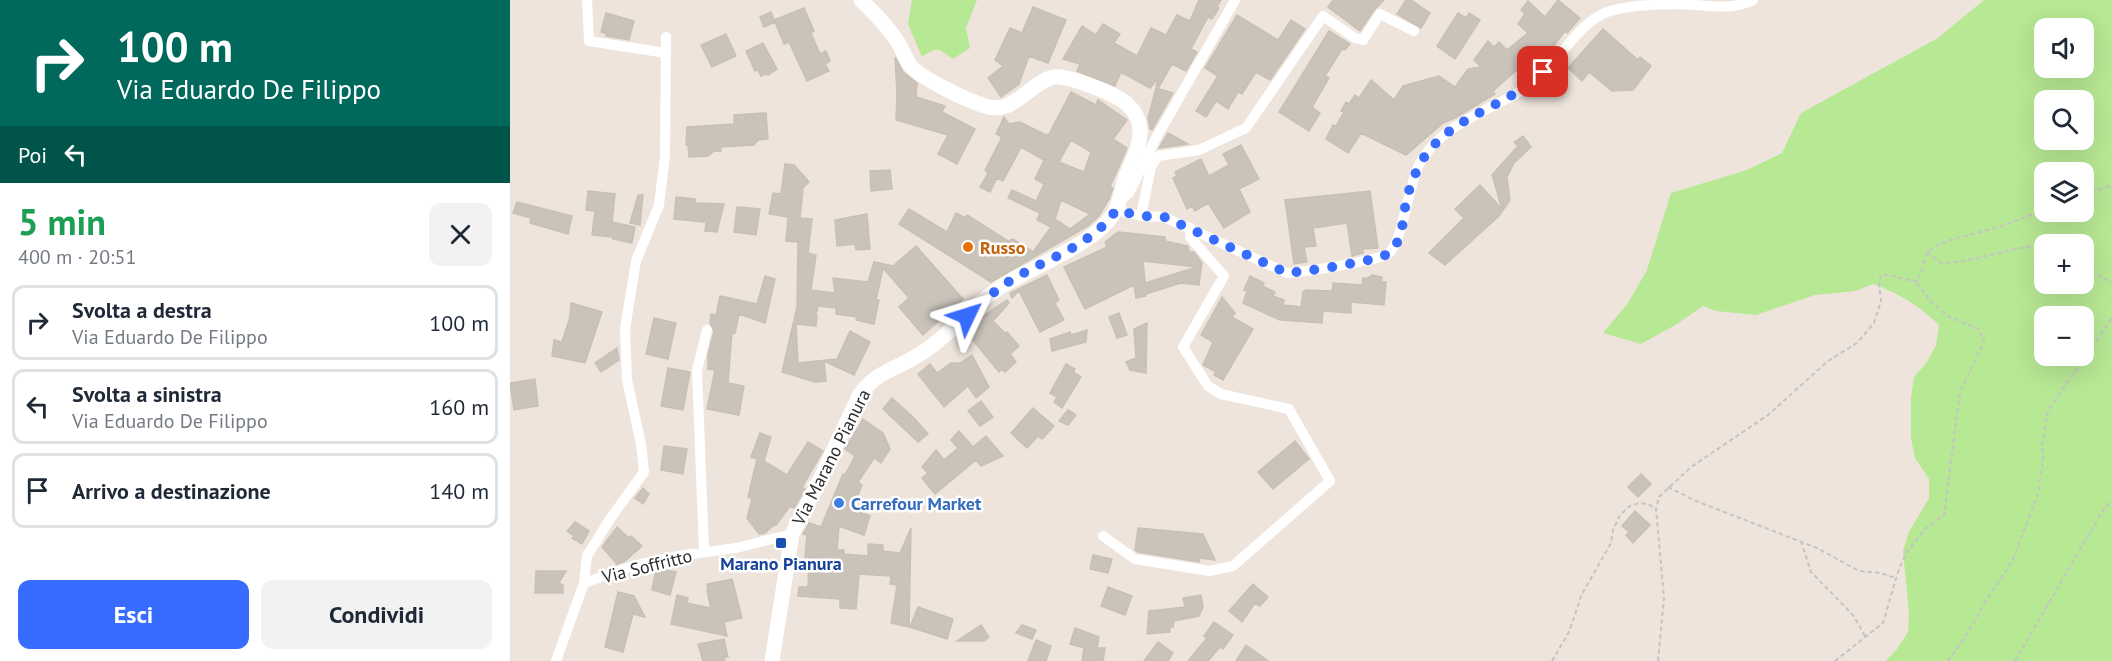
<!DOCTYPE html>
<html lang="it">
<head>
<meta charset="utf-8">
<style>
	body { margin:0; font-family:"PT Sans",sans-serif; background:#f2f2f3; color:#1f2937; height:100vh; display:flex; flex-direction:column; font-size:22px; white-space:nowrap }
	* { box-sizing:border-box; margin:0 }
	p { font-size:20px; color:#747a83 }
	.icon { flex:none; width:33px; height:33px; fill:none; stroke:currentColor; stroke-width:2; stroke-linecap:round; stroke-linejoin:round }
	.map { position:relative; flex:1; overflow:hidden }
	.side { display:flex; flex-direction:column; background:#fff; width:510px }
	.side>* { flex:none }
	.banner { background:#00695c; color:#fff; overflow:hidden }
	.controls { position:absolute; left:1524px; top:18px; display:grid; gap:12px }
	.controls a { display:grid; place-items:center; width:60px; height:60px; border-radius:12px; background:#fff; box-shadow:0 6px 24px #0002; font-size:30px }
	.pin { position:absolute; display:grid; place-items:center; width:51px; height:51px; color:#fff; margin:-26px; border-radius:12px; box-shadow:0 3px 9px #0006 }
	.me { position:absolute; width:66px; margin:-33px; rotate:49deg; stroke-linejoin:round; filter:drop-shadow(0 0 4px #0008) }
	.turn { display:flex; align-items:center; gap:21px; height:126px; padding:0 18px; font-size:27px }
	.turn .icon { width:78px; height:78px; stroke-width:2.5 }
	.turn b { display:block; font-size:42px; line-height:51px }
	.then { display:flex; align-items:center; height:57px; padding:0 18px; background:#0003; gap:12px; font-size:22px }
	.round { display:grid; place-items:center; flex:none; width:63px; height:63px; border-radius:12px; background:#f2f2f3 }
	.summary { display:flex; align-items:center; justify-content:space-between; height:102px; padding:0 18px }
	h1 { font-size:36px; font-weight:700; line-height:45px; color:#1e9e55 }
	.button { display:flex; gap:12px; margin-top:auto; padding:12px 18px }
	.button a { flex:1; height:69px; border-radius:12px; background:#376cff; color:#fff; font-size:24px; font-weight:700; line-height:69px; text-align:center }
	.button a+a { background:#f2f2f3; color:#1f2937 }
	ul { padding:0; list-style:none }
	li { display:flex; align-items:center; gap:18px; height:75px; margin:0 12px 9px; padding:0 6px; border:3px solid #e0e1e3; border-radius:12px }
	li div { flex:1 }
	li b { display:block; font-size:22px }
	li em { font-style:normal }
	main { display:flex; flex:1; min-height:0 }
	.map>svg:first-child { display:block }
</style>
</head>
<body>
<main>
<section class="side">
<div class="banner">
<div class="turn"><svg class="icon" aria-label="right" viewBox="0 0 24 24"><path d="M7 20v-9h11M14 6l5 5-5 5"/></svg><div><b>100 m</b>Via Eduardo De Filippo</div></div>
<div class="then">Poi<svg class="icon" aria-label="left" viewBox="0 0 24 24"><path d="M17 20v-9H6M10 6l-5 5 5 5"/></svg></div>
</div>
<div class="summary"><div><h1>5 min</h1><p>400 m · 20:51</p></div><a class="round"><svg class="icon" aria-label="close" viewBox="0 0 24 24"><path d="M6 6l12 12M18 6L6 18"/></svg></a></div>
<ul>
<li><svg class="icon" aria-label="right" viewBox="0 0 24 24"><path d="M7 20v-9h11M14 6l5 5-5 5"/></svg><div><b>Svolta a destra</b><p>Via Eduardo De Filippo</p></div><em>100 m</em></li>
<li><svg class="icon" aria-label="left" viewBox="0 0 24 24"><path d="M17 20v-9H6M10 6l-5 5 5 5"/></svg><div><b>Svolta a sinistra</b><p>Via Eduardo De Filippo</p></div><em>160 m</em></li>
<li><svg class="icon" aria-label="arrive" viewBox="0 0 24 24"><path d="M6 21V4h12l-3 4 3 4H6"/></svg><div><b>Arrivo a destinazione</b></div><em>140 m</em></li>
</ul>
<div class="button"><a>Esci</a><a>Condividi</a></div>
</section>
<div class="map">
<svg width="1602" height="661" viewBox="0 0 1602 661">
	<rect width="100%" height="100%" fill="#eee4dc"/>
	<!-- green -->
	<path fill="#b7e894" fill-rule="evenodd" d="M402,0H467L456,28L460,48L443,59C428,48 428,46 412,57L398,24Z
		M1474,0H1602V661H1376L1387,649L1398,632L1399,613L1393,551L1399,532L1419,498V479L1405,458L1401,438V398L1404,377L1417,362L1426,345L1429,325C1410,306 1388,293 1363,284L1345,291L1305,295L1246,315L1206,311L1193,306L1167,324L1131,344L1093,333L1118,303L1137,270L1161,193L1237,170L1272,153L1291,113L1428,38ZM1534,28H1574V68H1534ZM1534,100H1574V140H1534ZM1574,172V212H1534V172ZM1534,244H1574V284H1534ZM1534,316H1574V356H1534Z"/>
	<!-- building -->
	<path fill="#c9c3ba" stroke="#c9c0b5" stroke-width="1.5" fill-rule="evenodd" d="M689,0H711L707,7L709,8L702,19L698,17L681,49L687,52L676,71L662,64L649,87L646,86L648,78L640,88L611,72L605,86L567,71L570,64L553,59L572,26L586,35L593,24L610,34L604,43L627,56L641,28L656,35L667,15L680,21Z
		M823,0H874L864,10L850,31L818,7Z
		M896,0H901L920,13L911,28L887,14Z
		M1048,0L1070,18L1057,33L1055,31L1041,50L1035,45L983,91L985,94L945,118L933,123L896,155L851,133L838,153L816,139L823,125L826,126L834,112L831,111L836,102L839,104L845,95L849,98L861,80L884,100L893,86L929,76L945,87L958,69L971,67L964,60L978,41L984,47L989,42L997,50L1018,33L1008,24L1015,14L1011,10L1018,1L1035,17Z
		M523,7L556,20L538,63L519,56L509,84L491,97L478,78L493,66L485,60L500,28L512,33Z
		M294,8L304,31L301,33L310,54L316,51L320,61L315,64L319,71L297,81L279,42L274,44L265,22L254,27L250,17L261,12L264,20Z
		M96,13L124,21L119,40L96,36L97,34L91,32Z
		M948,13L956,18L959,13L970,20L945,59L927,46Z
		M727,15L768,40L781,20L795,29L760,80L746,72L732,94L728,92L718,109L706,101L696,117L686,111L708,76L695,68Z
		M1093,29L1128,60L1130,57L1141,66L1123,90L1102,91L1079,72L1072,81L1058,68Z
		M819,31L840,44L835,50L832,49L815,76L819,78L802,107L810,113L799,131L769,112Z
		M216,34L226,56L202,67L191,45Z
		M253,43L267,69L258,75V73L251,76L248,70L245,71L236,51Z
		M385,57L393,72L407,83L406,97L435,106L432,112L465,129L447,164L428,154L438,135L386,120L387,94Z
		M646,88L663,93L642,130L640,129L638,118Z
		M561,92L586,105L588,100L617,120L603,139L617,148L600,187L603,188L599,199L589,216L578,226L481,282L389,224L399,209L437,232L446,213L456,218L457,215L498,241L503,239L523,252L541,227L527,220L530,213L498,198L502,190L526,201L534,184L525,179L534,160L511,147L493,181L487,178L480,192L470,187L478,173L475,170L492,137L486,134L494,117L499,124L510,122L536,135L539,134ZM561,140L581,152L574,172L549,162ZM551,200L580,214L560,229L545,219Z
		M256,113L258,139L248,140L244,145L210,147L211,151H204L198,156L179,157L178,145H176L177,127L224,124V115Z
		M658,133L678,144L649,148Z
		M1013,136L1021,147L1004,163L997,177L1000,200L989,216L935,265L919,253L954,218L945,209L970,185L992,209L982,175L1008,146L1004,142Z
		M731,145L749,179L729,189L740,212L714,228L698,203L685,211L682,206L677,209L663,178L667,176L665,172L691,159L699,176L719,165L713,154Z
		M275,164L284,165L299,182L293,188L290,218L302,219L298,253L306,255L301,290L325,293L323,278L358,282L364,262L383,266L406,246L453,299L413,335L389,307L399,298L373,268L366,300H369L364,324L346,320L347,317L326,314V308L308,306L307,312L304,314L307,315L306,326L286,324L288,363L327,359L340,331L360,342L344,375L314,361L316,381L305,382L272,372L287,307L288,242L276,241L278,217L259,214L263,193L271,194Z
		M380,170L382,189L361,191L360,171Z
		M78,191L105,194L102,222L125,227L122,243L103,239V237L82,235L85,211L76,210Z
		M860,191L868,248L853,249V253L842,256L837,223L803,228L806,246L794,247L797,262L784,264L775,200Z
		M128,195H133L130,225L120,223Z
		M166,197L185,199V203L214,204L207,232L195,231L196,222L164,219Z
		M7,202L62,216L58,234L20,223L21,218L3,213Z
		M227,207L250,209L246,235L224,232Z
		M357,214L360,249L346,250L345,244L327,246L325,220Z
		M608,232L655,237V241L678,246L679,252H684L692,263L689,285L671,283L636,294V296L626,298L624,285L575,309L554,267L597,247L595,242ZM633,261L687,267L635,283Z
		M537,275L549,300L545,303L554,320L530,332L509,291L502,298L500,293Z
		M862,275L872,277L871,282H876L874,305L841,302V313L813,311L812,323L770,320L733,303L737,291L734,290L740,276L754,283L752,286L765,292L763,296L774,300L773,305L791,307L793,292L796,290L822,291L823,283L852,285L853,278H858Z
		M255,276L265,279L255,323L229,314L225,333L222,332L218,383L234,386L229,415L197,409L205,370L198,369V355L204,331L200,323L201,314L206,315L210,296L247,304Z
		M712,297L725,313L722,317L743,329L713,380L704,375L706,372L693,365L703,342L691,335Z
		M497,300L499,303L483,321L495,333L497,332L509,346L500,354L506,362L495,372L491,369L489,372L457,333L476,314Z
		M61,303L92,312L75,363L42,356L44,340L52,342L60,317Z
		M609,313L617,335L607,338L599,317Z
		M144,318L166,323L158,359L136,354Z
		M637,323L636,373L620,370L616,362L626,358L624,329Z
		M577,330L576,342L542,351L540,339L560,332L561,335Z
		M107,348L109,360L91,372L85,363Z
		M462,355L479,387L466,398L458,386L434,407L408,374L420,364L427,373L441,363H450Z
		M556,364L565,369L563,372L571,377L552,408L544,402L547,397L540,393Z
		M158,368L180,372L173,410L151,406Z
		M25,379L28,406L4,410L0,383Z
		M382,398L404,418L418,434L408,442L373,409Z
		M471,401L483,417L470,426L458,411Z
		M523,408L544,426L532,439L528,436L517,448L501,433Z
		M558,410L566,415L558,425L549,421Z
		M353,419L373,433L380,449L371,463L364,458L348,482L352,485L343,509L360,516L354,535L329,526L327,550H334V554L358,556V544L373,545V551L390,553L401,528L399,627L381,623L387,585L380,584L381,576L349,574L346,609L330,608V599L288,596L289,587H298L299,557H295L297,535L293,534L299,523L311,527L333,474L335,475L345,456L335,449Z
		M449,431L463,447L476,436L493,456L471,466L466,460L425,494L412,478L418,473L412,467L426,450L434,460L448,448L441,440Z
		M250,433L261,437L254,461L252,460L277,475L298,442L313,451L292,487L295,489L284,508L280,506L266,525L265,524L255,533L249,534L237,518L242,499L238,497L247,459L241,457Z
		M785,441L799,459L763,489L748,472Z
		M154,446L177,449L173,474L151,470Z
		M1131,474L1141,484L1128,497L1118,487Z
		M133,488L139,494L133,504L125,498Z
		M1125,511L1140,525L1123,543L1116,535L1119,532L1112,526Z
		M65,522L79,531L72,544L62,538L64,536L57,531Z
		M107,527L119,538L121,536L132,546L115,561L107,564L92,547Z
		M628,528L693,534L705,560L690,558L689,562L628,552L625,550Z
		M583,555L602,559L598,573L580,569Z
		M150,568L166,572L160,595L142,590L145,574Z
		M26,571H56L49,583L53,585V593H25Z
		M222,579L232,618L214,622L217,636L161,624L167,595L178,598L177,603L201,608L197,591H198L197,584Z
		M743,584L758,597L750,606L745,603L732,622L719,611Z
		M598,587L622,596L615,615L591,606Z
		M108,592L124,596L135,617L123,614L113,652L95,647Z
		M691,595L693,607L689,616L664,621L663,627H660V632L637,634L639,611L675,607L673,598Z
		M408,607L443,619L437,639L400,627Z
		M704,622L723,635L713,649L710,647L698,661H678L697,638L694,636Z
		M471,625L479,637L474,641H447Z
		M512,625L526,630L522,639L506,633Z
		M565,628L589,637L587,648H595L593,661H572L574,648L560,644Z
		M214,639L218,657H214L215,661H193L188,644Z
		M526,640L541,646L536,661H518Z
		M648,642L663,653L658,661H634Z
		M736,645L758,661H726Z"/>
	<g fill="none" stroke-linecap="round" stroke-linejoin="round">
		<!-- path -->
		<path stroke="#c4c4c4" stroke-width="2" stroke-dasharray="4.5 3" stroke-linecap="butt" d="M1574,195L1602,185
			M1417,252L1431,263C1466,262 1500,247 1534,245
			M1574,268L1602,282
			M1158,487L1186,501L1307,548L1349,571L1370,573L1386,578
			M1291,541L1301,572L1343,615L1355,636
			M1042,661L1059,632L1072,594L1101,543L1103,530L1110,515L1120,506L1129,503L1138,504L1146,509
			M1148,661L1154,598L1146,509L1149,497L1181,467L1258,415L1318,361L1347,343L1364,323L1371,301L1369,284L1371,275C1385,274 1395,281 1408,281L1417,252L1423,248L1437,241L1489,227L1534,210
			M1325,661L1373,623L1388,572L1396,553L1415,529L1434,515L1450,392L1474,342L1469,329L1439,317L1422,303L1407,283
			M1438,661L1454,639L1477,599L1502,562L1528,494L1533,459L1532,444L1538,411L1602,318
			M1505,661L1592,512L1602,500"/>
		<!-- street -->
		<path stroke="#fff" stroke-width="10" d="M77,0L79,41L156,53
			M609,201L619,193L646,138L725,0
			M606,210L631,216L654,217L777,273C794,272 868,261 879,253C892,243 899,182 910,163C931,123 984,110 1020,85C1046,66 1060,35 1087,17C1105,5 1150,4 1172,4C1195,5 1222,11 1243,0
			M631,216L641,167L648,156L689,150L736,128L813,16L845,38L853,40L870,14L904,31
			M593,536L625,559L699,571L723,566L820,481L779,409L711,394L698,386L673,347L714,276L680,237L681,228
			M194,552L187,370L197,330
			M74,583L77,556L100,519L134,472L131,444L117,380L115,329L126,261L149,205L155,156L156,37
			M46,661L74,583L123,566L168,556L226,548L282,534"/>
		<!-- secondary -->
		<path stroke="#fff" stroke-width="15" d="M262,661L282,534L307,486L350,394C368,371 382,371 405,357C437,339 459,308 489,288C520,267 588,244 605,211C611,200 612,187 616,176C622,161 631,145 630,129C629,120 625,111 618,105C609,95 556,74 543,77C518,84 503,116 475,106C458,101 410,78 400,65C395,58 392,48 387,41C377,25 364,13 351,0"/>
	</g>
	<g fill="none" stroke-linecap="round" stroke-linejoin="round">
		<!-- route -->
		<path stroke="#376cff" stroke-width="10" stroke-dasharray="0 18" d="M457,316C474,300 491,285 512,274C544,256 584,243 606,210L630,216L654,217L777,273C793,272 869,261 879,253C894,241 893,213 897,197C903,178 910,159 924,145C954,113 1002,103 1033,72"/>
	</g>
	<!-- markers -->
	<circle fill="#e8710a" stroke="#fff" stroke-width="2" cx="458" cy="247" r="6"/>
	<circle fill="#3f7fe0" stroke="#fff" stroke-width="2" cx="329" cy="503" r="6"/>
	<rect fill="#1a4fb4" stroke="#fff" stroke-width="2" x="265" y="537" width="12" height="12" rx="3"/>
	<g text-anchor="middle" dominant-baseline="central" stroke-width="5" stroke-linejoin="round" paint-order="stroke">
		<!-- food labels -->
		<g font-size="18" font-weight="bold" fill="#c56008" stroke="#fff" text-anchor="start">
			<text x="470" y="247">Russo</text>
		</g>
		<!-- street labels -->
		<g font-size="18" fill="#2b2b2b" stroke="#fff">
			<text transform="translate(321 457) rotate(-63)">Via Marano Pianura</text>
			<text transform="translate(137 566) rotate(-14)">Via Soffritto</text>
		</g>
		<!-- shop labels -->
		<g font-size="18" font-weight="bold" fill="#366cbe" stroke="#fff" text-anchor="start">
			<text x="341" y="503">Carrefour Market</text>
		</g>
		<!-- transit labels -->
		<g font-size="18" font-weight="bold" fill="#164399" stroke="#fff">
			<text x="271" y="563">Marano Pianura</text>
		</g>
	</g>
</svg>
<div class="controls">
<a><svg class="icon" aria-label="sound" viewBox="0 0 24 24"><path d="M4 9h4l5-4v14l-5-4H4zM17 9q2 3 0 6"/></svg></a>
<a><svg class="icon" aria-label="search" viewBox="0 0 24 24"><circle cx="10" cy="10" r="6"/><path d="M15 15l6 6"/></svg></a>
<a><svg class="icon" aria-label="layers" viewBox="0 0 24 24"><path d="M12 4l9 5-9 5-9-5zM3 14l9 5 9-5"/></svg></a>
<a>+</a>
<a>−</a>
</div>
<div class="pin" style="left:1033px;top:72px;background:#d93025"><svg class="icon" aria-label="arrive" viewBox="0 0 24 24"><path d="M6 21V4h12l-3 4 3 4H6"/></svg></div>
<svg class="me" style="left:457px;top:316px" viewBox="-20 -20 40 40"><path d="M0-17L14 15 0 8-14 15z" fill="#376cff" stroke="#fff" stroke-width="4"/></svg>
</div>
</main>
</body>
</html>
